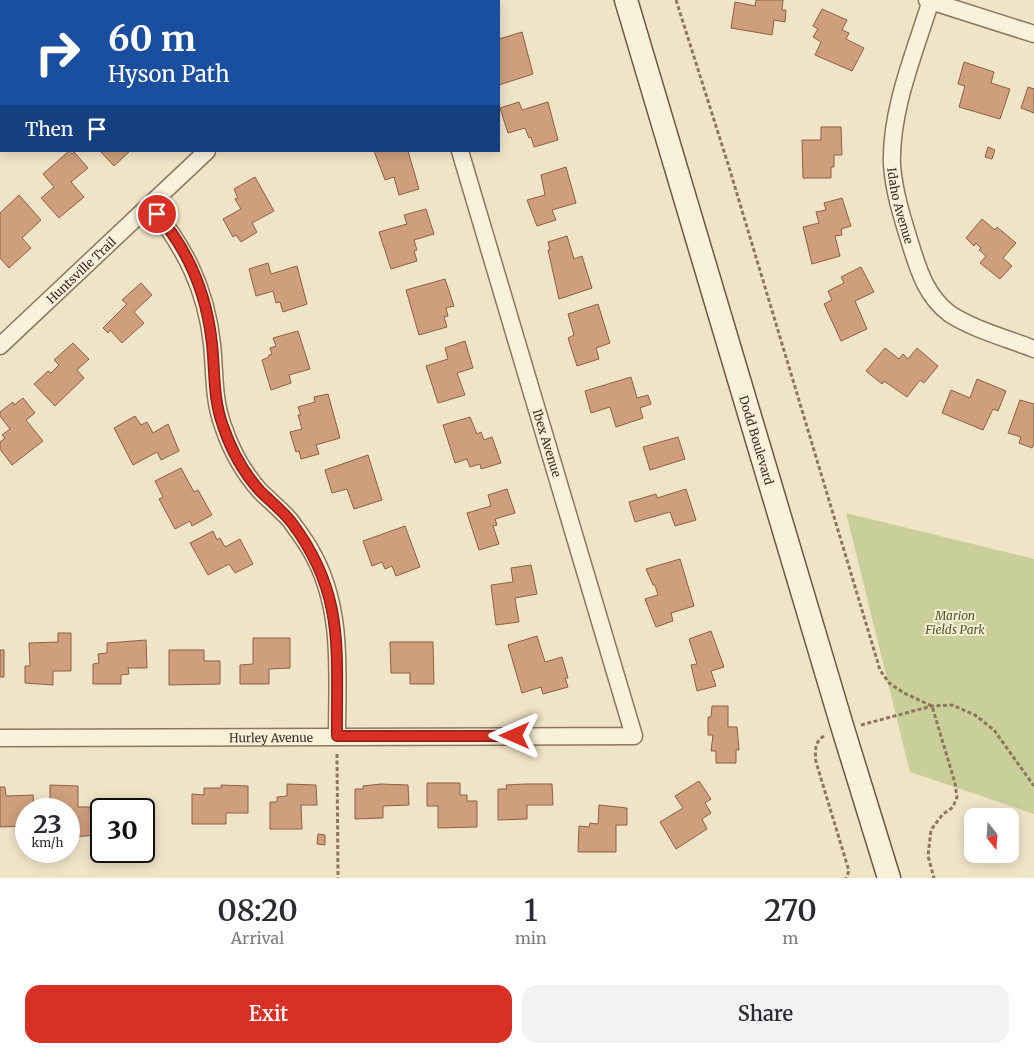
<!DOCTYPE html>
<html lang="en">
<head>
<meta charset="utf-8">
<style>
	body { margin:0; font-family:Merriweather,serif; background:#f2f2f3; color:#2b2b33; height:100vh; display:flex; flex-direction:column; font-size:19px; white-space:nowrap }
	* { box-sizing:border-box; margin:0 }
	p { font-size:16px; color:#7c7c81 }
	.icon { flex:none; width:28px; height:28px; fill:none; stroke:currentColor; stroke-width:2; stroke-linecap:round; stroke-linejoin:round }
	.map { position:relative; height:878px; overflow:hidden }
	.panel { display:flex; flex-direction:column; background:#fff; flex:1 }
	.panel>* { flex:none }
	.guide { position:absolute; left:0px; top:0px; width:500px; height:152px; box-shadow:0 2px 12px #0003; background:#1a4fa0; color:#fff; overflow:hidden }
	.needle { width:32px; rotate:163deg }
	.tools { position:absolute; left:964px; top:808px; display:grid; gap:10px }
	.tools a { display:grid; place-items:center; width:55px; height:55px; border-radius:10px; background:#fff; box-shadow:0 2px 12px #0003; font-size:25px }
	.speed { position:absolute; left:15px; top:798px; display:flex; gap:10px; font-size:25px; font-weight:700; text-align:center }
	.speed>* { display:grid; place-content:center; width:65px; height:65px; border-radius:50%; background:#fff; box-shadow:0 2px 12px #0003; line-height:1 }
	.speed small { font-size:12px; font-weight:400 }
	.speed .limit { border:2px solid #111; border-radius:8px; background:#fff; color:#111 }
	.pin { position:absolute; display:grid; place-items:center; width:42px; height:42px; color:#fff; margin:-21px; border:2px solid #fff; border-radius:50%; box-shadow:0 1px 5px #0007 }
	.me { position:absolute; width:55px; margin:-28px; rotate:270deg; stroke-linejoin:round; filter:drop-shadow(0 0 4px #0008) }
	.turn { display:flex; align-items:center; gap:18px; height:105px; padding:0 25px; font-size:22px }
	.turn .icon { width:65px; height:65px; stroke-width:2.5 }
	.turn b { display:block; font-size:35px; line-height:42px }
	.then { display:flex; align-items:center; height:48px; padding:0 25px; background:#0003; gap:10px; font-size:19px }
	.eta { display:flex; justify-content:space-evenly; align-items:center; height:85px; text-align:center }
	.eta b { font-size:30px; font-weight:600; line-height:35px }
	.cta { display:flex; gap:10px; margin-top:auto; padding:10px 25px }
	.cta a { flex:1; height:58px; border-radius:15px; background:#d93025; color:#fff; font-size:20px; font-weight:600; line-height:58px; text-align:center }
	.cta a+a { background:#f2f2f3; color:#2b2b33 }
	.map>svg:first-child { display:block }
</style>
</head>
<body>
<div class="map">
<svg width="1034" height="878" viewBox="0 0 1034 878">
	<rect width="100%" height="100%" fill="#f0e4c8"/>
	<!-- green -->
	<path fill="#c9cf9b" d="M846,513L1034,559V814L910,772Z"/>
	<!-- building -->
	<path fill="#cf9f7d" stroke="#8d5f41" d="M756,0H783L782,10H786L785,22L774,20L772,35L731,28L735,2L755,6Z
		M822,9L847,20L842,30L849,33L846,39L864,48L852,71L815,55L821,42L813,37L818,29L813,26Z
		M522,32L533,74L499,85V39Z
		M964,62L994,72L991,83L1010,89L1000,119L959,107L965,86L958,84Z
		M1028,87L1034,89V113L1021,108Z
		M519,102L522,110L548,102L558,140L534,147L531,137L529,138L525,128L508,133L500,108Z
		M821,127H841L842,155H834V167H831V178H803L802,140H821Z
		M988,147L995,150L992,159L985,157Z
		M69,151L72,154L74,152L88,168L71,182L84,197L59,218L41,198L54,187L43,174Z
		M100,151H130L114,166Z
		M374,151H408L419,189L399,195L394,177L385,180Z
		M566,167L576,203L552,210L556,220L537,226L527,200L545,195L541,175Z
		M255,177L274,211L252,223L257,232L241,242L236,235L233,237L223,219L241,209L235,199L238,198L234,189Z
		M19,195L41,220L22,238L31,248L9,268L0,258V213Z
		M842,198L851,226L841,229L842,235L835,236L840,256L812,264L803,227L819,223L816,212L826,210L824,203Z
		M426,209L434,234L414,240L417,250L414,251L417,261L391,269L379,232L407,224L404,215Z
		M982,219L995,230L997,227L1016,243L1003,258L1012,266L1000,279L980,263L986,256L979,250L981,248L976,243L974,246L966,238Z
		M567,236L574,259L582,256L592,288L559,299L548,250H550L548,242Z
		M268,263L271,274L297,266L307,304L283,312L280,302L276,303L273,291L256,296L249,269Z
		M861,267L874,292L855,301L867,329L841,341L824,304L832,300L828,291L844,283L841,277Z
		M445,279L454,306L446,308L448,316L444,317L447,327L419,335L406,290Z
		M141,283L152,295L134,312L144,323L122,343L110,330L108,333L103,328L127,304L122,300Z
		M598,304L610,343L596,348L599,359L577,366L568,338L574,335L568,314Z
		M298,331L310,369L289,375L291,383L271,390L262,360L269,357V355L272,354L270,348L276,346L273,338Z
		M465,341L473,368L457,373L465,395L438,403L426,366L448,359L445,348Z
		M73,343L89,359L77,370L84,378L55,406L34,384L48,371L51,373L59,365L54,360Z
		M885,348L899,359L903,354L908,359L917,348L938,366L924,383L920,380L907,397L884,381L882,384L866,371Z
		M631,377L637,398L648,395L651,404L640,408L643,418L616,427L610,407L591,413L585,391Z
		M977,379L1006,391L998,411L993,409L983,430L942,413L951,390L970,398Z
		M328,394L340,438L316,445L319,454L301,459L299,451L296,452L290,432L302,429L298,415H301L298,407L315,402L314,397Z
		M23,398L35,413L26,420L43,441L12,465L0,449V442L5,438L2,435L10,429L0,416V412L13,402L14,405Z
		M1020,400L1034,404V444L1032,448L1019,443L1021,437L1008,433Z
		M135,416L141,425L147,422L153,433L168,424L179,451L161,460L157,452L133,465L114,428Z
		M470,417L477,434L481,432L484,440L492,437L501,463L481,469L480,464L470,467L467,459L455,463L443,425Z
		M678,437L685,459L650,470L643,447Z
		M368,455L382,500L354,509L347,489L332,493L325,470Z
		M181,468L194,492L198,490L212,515L192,526L190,521L175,529L159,499L163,497L155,481Z
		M507,489L515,513L495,519L497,525L493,526L499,544L479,550L467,513L491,506L488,495Z
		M686,489L696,520L675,526L670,512L635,522L629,502L656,494L657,498Z
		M405,526L420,567L396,576L392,566L385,569L382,562L372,566L363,541Z
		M213,531L217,540L220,538L225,547L240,539L253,564L235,573L229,564L208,575L190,543Z
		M680,559L694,606L671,613L673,621L656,627L645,599L658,595L655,585H653L646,569Z
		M531,565L537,594L515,598L519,622L496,625L491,585L513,582L511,568Z
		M711,631L724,667L711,671L716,686L697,691L691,665L697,664L689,639Z
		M58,633H71V671H53V685L25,683V666H30L29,643L58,642Z
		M537,636L545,662L562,657L568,678H565L568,687L543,694L541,687L522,693L508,645Z
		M253,638H290V668L269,669V684H240V665L253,664Z
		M146,640L147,668H128L129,674L121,675V684H93V664L99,663L98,654L107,653V643Z
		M390,642H433L434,684H410V673H391Z
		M0,650H4V677H0Z
		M169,650H204V661H220V684L169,685Z
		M712,706H728V727H737L739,750H736V763H716V751H711L713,735H708V717H711Z
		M699,781L711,799L705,803L711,813L702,819L707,829L676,849L660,822L683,808L675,796Z
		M427,783H460V795H467V801H477V827L438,828V806H427Z
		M287,784L316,785L317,805H301L302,829H270V802H277V797L287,796Z
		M381,784L408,785L409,805L383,806V818L355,819V789H363V786Z
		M525,784H552L553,805H527V819L498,820V789H507L506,785Z
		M50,785L78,786V807H90V810H100V835L69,837V809H50Z
		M221,785L248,786V813H226V824H192V794L204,795V788H221Z
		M0,787H5L6,796L33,795L34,806H29V809H26V826L0,827Z
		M599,805L627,808V825H616V852H578L579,826L589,827L590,823L598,824Z
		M318,834L325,835V845L317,844Z"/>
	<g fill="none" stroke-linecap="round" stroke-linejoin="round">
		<defs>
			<g id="street">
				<path d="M927,0L1034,34"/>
				<path id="s1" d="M931,0C915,52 890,110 892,165C894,193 903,220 911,246C919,272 927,297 950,314C975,330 1006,338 1034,349"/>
				<path d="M450,1L455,0"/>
				<path d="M150,205C185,247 206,289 212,344C215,372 213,399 223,426C231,450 243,472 260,491C270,501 281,510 290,520C297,530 305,540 311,551C344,608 337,673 337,736"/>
				<path id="s2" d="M0,346L207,151"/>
				<path id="s3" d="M0,738L634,736L460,151"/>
			</g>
			<g id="secondary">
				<path id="s4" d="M626,0L843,729L889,878"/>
			</g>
		</defs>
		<!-- street casing -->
		<use href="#street" stroke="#8d765c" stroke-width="19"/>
		<!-- secondary casing -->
		<use href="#secondary" stroke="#6f573f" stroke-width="25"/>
		<!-- path -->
		<path stroke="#8d765c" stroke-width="3" stroke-dasharray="4 2.5" stroke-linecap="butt" d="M676,0L728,164L880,670L889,683L904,693L932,706L955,783L957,797L953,807L942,815L931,830L928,856L934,878
			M861,725L932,706L952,705L975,715L994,730L1034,786
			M824,736C814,742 815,752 816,762L849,871L846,878
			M337,754L338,878"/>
		<!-- street -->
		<use href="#street" stroke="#faf1dc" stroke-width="16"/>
		<!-- secondary -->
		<use href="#secondary" stroke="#faf1dc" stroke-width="22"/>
	</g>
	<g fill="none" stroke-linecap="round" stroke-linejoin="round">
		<defs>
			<path id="route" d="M157,214C189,251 207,296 212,344C215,372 213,399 223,426C231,450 243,472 260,491C271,502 283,511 292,523C346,595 336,652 337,736H515"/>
		</defs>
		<!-- route casing -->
		<use href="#route" stroke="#8d1f18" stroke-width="12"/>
		<!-- route -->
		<use href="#route" stroke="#d93025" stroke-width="9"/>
	</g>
	<g text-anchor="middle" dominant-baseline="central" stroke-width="4" stroke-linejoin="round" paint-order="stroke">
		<!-- street labels -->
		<g font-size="12" fill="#3d2e20" stroke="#f7eed8">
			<text stroke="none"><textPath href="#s1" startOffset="212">Idaho Avenue</textPath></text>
			<text stroke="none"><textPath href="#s2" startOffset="111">Huntsville Trail</textPath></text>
			<text stroke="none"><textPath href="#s4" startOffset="459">Dodd Boulevard</textPath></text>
			<text transform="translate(547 443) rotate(73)">Ibex Avenue</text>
			<text stroke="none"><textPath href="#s3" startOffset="271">Hurley Avenue</textPath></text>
		</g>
		<!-- park labels -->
		<g font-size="12" font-style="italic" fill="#4d5a26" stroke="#f7eed8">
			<text x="955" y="615">Marion<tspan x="955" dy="14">Fields Park</tspan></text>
		</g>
	</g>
</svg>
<div class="tools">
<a><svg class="needle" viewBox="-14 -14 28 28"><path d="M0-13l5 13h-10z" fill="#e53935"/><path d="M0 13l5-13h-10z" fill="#7c7c81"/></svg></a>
</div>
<div class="speed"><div>23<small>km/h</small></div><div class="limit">30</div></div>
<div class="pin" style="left:157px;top:214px;background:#d93025"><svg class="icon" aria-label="arrive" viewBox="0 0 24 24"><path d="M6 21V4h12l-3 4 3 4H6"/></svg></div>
<svg class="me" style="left:515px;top:736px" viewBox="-20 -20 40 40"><path d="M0-17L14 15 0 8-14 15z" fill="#d93025" stroke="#fff" stroke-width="4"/></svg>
<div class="guide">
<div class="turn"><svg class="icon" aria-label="right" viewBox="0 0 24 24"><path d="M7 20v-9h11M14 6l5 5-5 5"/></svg><div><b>60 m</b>Hyson Path</div></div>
<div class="then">Then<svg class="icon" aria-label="arrive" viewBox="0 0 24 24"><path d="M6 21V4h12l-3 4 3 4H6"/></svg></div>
</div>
</div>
<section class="panel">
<div class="eta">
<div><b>08:20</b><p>Arrival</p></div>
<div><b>1</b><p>min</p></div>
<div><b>270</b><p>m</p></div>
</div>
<div class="cta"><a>Exit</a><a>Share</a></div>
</section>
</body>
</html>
